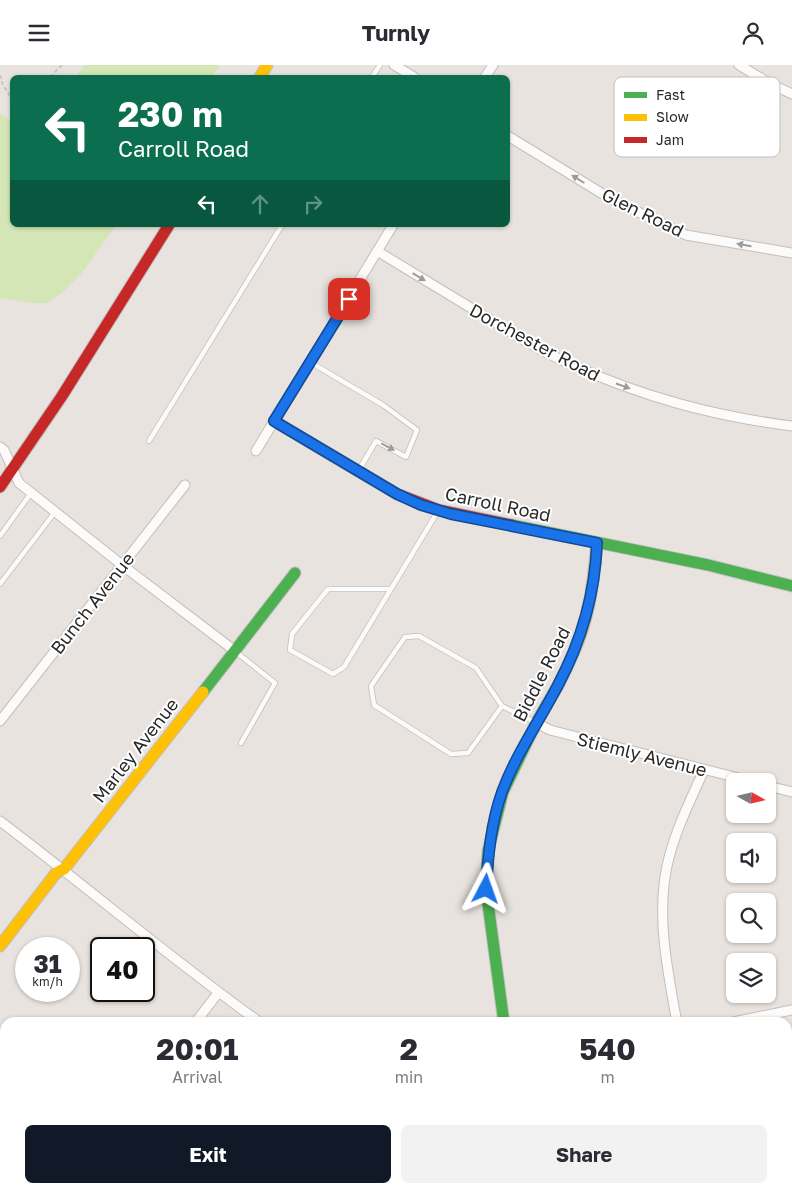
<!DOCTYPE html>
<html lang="en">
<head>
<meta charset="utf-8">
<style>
	body { margin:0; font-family:"Golos Text",sans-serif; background:#f2f2f3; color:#2b2b33; height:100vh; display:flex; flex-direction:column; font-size:19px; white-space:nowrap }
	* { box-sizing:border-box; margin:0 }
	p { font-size:16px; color:#7c7c81 }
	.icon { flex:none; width:28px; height:28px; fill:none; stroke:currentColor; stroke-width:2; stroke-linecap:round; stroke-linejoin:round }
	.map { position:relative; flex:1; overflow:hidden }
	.drawer { position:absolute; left:0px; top:952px; width:792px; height:176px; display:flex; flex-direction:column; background:#fff; border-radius:15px 15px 0 0; box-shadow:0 1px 4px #0004 }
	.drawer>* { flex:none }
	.top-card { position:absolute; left:10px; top:10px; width:500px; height:152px; border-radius:8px; box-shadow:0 1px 4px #0004; background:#0b6e4f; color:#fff; overflow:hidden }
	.needle { width:32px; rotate:98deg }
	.controls { position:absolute; left:726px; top:708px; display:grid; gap:10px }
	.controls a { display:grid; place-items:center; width:50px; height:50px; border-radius:8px; background:#fff; box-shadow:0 1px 4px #0004; font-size:25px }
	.speed { position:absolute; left:15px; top:872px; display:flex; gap:10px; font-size:25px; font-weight:700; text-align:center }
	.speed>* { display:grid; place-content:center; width:65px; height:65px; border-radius:50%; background:#fff; box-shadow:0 1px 4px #0004; line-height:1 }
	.speed small { font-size:12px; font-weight:400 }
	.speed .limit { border:2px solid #111; border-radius:8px; background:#fff; color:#111 }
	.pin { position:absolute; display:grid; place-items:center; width:42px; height:42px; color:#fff; margin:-21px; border-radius:10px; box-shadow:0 2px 8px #0006 }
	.me { position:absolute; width:55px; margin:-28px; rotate:4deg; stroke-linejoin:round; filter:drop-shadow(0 0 4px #0008) }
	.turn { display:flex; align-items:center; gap:18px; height:105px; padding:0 25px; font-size:22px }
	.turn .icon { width:65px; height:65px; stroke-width:2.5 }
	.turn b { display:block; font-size:35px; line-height:42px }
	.lanes { display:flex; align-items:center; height:48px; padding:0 25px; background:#0003; justify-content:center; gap:25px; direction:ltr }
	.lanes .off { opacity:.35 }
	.eta { display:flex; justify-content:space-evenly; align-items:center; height:85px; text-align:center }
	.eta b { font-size:30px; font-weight:700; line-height:35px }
	.action { display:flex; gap:10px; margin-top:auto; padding:10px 25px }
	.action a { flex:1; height:58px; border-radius:8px; background:#111827; color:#fff; font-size:20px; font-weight:700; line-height:58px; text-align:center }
	.action a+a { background:#f2f2f3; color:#2b2b33 }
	header { display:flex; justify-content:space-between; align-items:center; height:65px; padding:0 25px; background:#fff; font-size:22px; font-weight:700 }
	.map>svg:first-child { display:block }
</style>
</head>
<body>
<header><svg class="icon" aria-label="menu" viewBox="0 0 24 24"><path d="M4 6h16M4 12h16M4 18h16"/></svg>Turnly<svg class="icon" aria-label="person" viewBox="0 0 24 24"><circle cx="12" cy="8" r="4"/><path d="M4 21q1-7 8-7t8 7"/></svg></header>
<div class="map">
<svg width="792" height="1128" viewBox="0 0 792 1128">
	<rect width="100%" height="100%" fill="#e8e3de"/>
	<!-- pitch -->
	<path fill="#d4e6b5" d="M84,0H220L211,12H76Z
		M0,49L12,57V160H116L81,209L64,226L47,238H32L0,233Z"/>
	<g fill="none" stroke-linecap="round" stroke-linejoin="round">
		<defs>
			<path id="lane" d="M372,12L380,0
				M310,297L383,340L417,365L406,392L376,376L359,405
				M149,376L282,160
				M0,471L31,428
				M0,519L55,447
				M391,524H328L292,569L290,585L333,609L344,602L438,446
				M236,587L275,618L241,678
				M502,641L468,688L451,689L374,640L371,621L405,572L419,571L476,603L502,641L535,657"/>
			<path id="street" d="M394,0L414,12
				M739,0L769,18L792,29
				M485,12L493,0
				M508,71L611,134L686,170L792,188
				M377,186C412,207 446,228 481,249C510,267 539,285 570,299C643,332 713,351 792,361
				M0,382L4,385L19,418L122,500L235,586
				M256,386L393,160
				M0,656L185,420
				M536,658L550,665L750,716
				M768,721L792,727
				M0,756C87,822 170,893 258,956
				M195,958L218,928
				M677,958C668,907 656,853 667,801C674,768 690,736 704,705
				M728,958L792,945
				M0,1106L5,1110
				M23,1124L28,1128
				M528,1124L529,1128
				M701,1124L702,1128
				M61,1128L65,1124"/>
			<path id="fast" d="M512,460L708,500L792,521
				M203,627L295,508
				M504,958L486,824L488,786L503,727L536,658L559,619L573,589"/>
			<path id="slow" d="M260,12L267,0
				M573,589C590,552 593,518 597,478
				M0,881L56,808L64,804L203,627"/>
			<path id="jam" d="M274,356L397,429L439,445L512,460
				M0,422L62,331L169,160"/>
		</defs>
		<!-- lane casing -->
		<use href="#lane" stroke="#c1bfbf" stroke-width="6"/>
		<!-- street casing -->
		<use href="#street" stroke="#c1bfbf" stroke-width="11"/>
		<!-- fast casing -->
		<use href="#fast" stroke="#c1bfbf" stroke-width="13"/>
		<!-- slow casing -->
		<use href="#slow" stroke="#c1bfbf" stroke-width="13"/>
		<!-- jam casing -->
		<use href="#jam" stroke="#c1bfbf" stroke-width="13"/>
		<!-- path -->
		<path stroke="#c6c5c5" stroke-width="2" stroke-dasharray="4 2.5" stroke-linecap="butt" d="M0,10L3,20L12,34
			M50,12L62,0"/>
		<!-- lane -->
		<use href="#lane" stroke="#fcfbfa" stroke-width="4.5"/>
		<!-- street -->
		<use href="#street" stroke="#fcfbfa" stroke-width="9"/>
		<!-- fast -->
		<use href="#fast" stroke="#4caf50" stroke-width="11"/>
		<!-- slow -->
		<use href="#slow" stroke="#ffc107" stroke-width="11"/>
		<!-- jam -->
		<use href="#jam" stroke="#c62828" stroke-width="11"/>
	</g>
	<!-- one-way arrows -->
	<defs><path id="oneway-solid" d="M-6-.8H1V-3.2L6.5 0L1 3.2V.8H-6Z" transform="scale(1.25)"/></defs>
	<g fill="#9d9c9c">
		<use href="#oneway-solid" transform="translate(578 114) rotate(-148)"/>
		<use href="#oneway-solid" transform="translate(744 180) rotate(-170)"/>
		<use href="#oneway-solid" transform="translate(419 212) rotate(31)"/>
		<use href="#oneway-solid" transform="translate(623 321) rotate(19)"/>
		<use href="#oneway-solid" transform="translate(388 382) rotate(28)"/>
	</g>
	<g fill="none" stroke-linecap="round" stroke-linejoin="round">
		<defs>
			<path id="route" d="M349,234L274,356L397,429L421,440L451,449L597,478C595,529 582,575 558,620C540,655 516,689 502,727C491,758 488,791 486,824"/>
		</defs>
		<!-- route casing -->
		<use href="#route" stroke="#114b97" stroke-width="12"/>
		<!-- route -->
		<use href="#route" stroke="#1a73e8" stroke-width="9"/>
	</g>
	<g text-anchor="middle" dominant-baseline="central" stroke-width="4" stroke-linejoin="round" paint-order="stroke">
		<!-- street labels -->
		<g font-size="18" fill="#292929" stroke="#fff">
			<text transform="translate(643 147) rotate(26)">Glen Road</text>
			<text transform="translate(535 277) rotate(28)">Dorchester Road</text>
			<text transform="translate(498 439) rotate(12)">Carroll Road</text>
			<text transform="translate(92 538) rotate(-52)">Bunch Avenue</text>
			<text transform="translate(541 609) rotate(-63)">Biddle Road</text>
			<text transform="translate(135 685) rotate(-52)">Marley Avenue</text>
			<text transform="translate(642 689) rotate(14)">Stiemly Avenue</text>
		</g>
	</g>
	<!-- legend -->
	<rect x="614" y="12" width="166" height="80" rx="8" fill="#fff" stroke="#bfbfbf" stroke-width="1"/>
	<rect x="624" y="27" width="23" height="6" fill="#4caf50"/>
	<rect x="624" y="49" width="23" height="7" fill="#ffc107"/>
	<rect x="624" y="72" width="23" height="6" fill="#c62828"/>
	<g font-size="14" fill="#292929">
		<text x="656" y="35">Fast</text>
		<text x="656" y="57">Slow</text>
		<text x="656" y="80">Jam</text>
	</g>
</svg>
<div class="controls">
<a><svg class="needle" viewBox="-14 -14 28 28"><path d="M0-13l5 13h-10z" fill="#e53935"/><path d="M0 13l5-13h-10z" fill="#7c7c81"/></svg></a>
<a><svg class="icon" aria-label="sound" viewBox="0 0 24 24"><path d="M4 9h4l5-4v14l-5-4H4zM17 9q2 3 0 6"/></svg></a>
<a><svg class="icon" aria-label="search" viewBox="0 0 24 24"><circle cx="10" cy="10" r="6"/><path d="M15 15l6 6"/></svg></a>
<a><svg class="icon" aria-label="layers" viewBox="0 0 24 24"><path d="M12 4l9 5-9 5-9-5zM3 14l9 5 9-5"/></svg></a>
</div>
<div class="speed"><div>31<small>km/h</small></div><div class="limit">40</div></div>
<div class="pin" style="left:349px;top:234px;background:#d93025"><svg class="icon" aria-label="arrive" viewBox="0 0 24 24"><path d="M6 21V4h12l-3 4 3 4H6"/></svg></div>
<svg class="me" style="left:486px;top:824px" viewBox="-20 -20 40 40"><path d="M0-17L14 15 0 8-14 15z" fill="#1a73e8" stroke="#fff" stroke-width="4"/></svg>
<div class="top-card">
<div class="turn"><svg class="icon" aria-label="left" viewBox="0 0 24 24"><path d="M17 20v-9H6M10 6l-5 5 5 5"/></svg><div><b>230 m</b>Carroll Road</div></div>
<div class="lanes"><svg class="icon" aria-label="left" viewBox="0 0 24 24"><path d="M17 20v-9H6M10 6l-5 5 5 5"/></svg><svg class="icon off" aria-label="ahead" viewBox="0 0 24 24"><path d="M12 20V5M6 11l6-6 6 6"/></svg><svg class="icon off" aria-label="right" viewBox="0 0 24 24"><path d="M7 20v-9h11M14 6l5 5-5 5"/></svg></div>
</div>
<section class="drawer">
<div class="eta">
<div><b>20:01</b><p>Arrival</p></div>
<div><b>2</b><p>min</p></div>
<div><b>540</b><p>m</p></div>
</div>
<div class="action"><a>Exit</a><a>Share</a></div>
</section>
</div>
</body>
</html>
